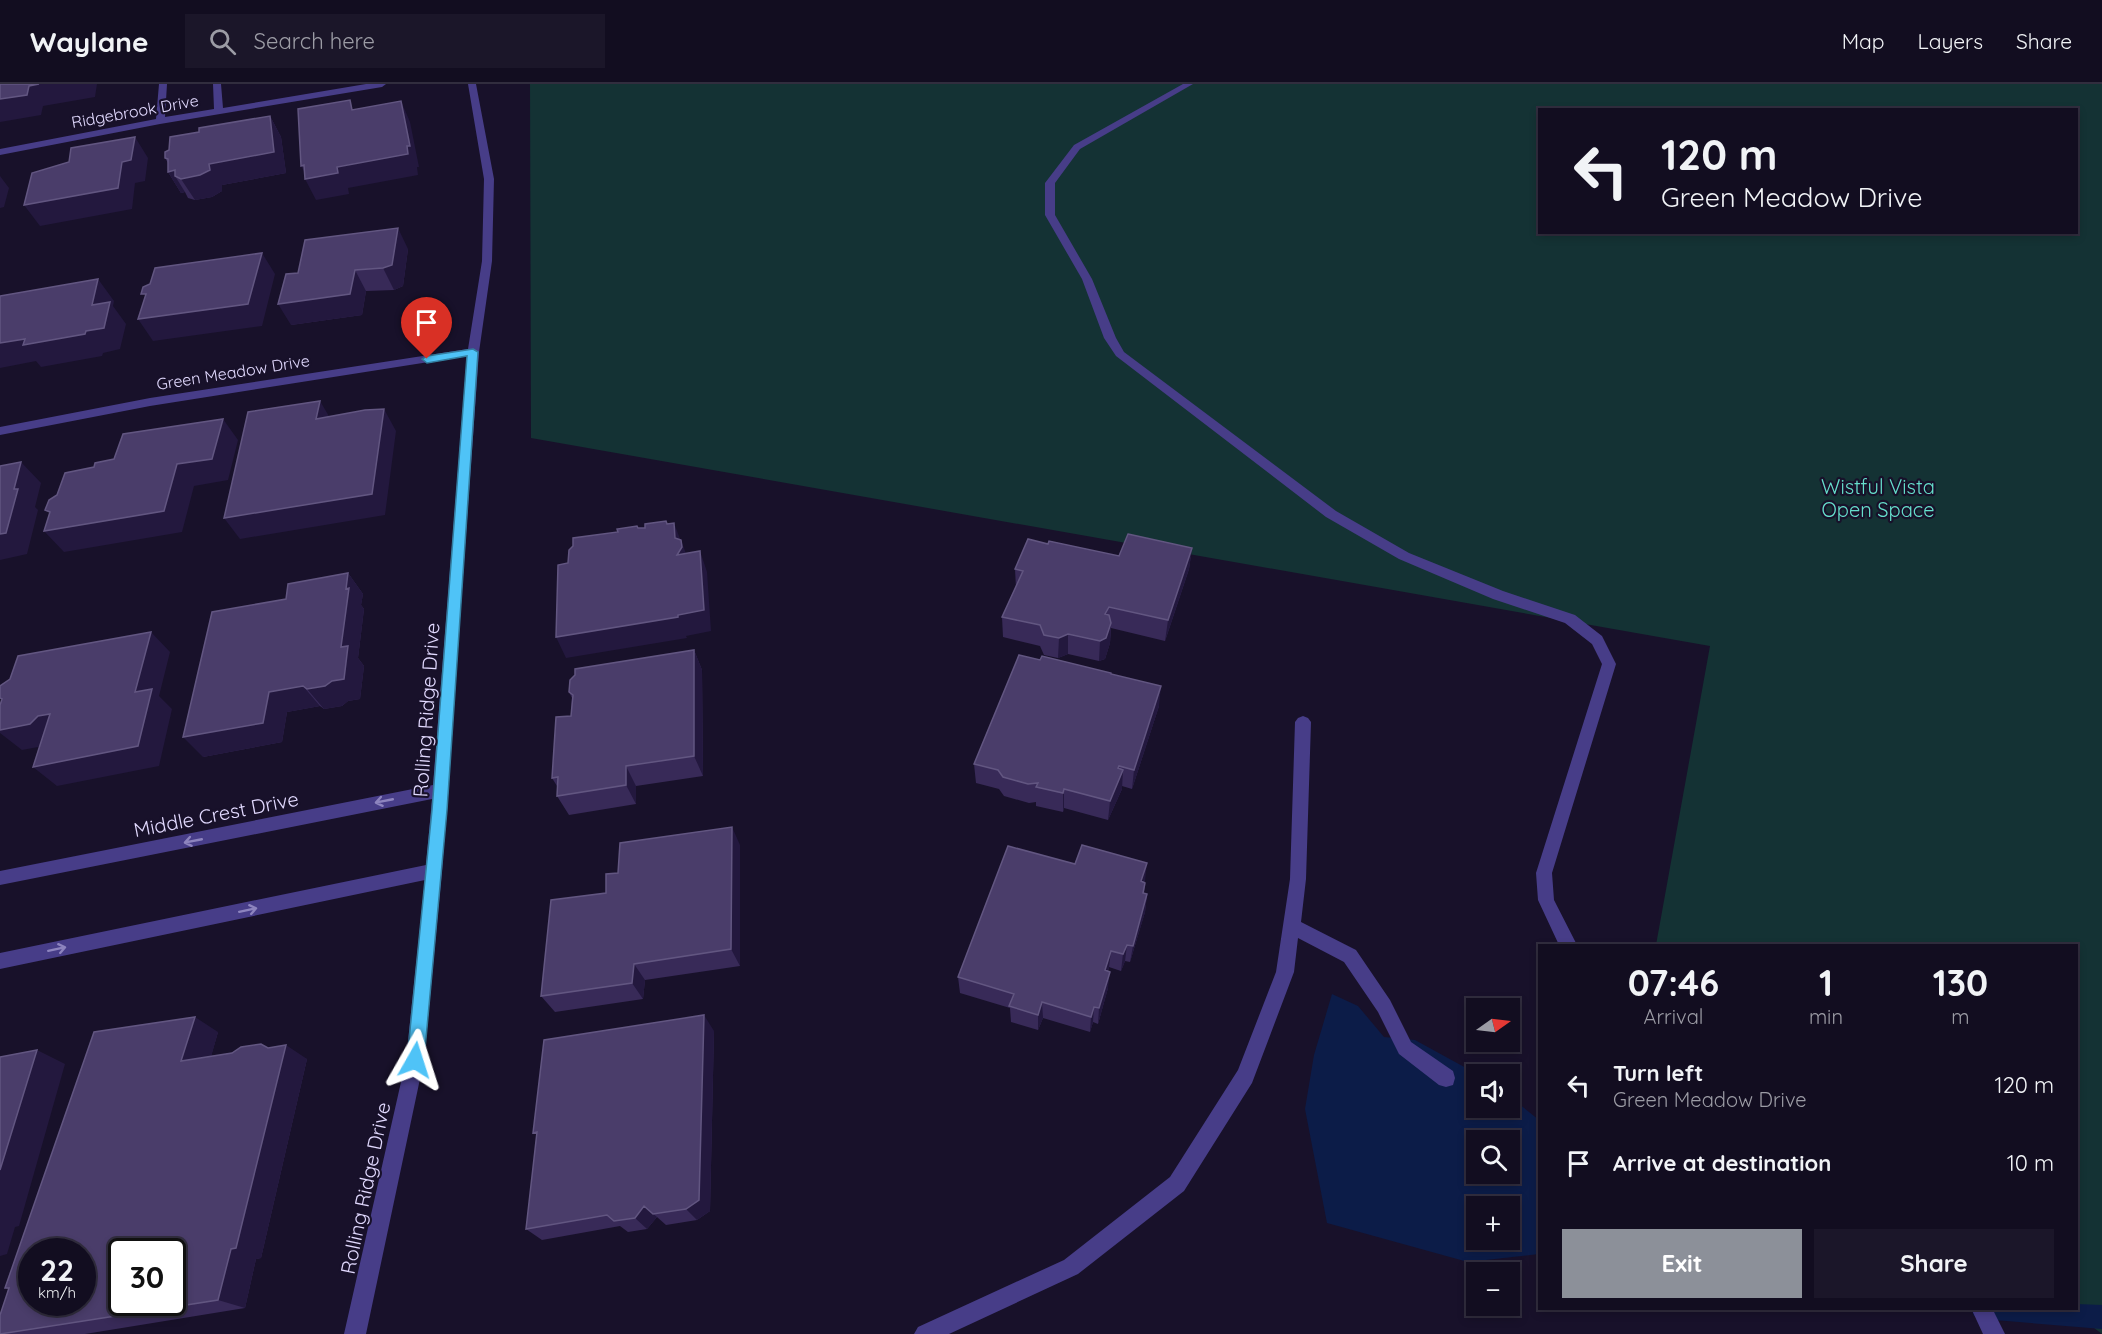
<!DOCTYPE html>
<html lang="en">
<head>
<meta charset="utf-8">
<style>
	body { margin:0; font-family:Quicksand,sans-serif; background:#1b1629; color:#f1f3f6; height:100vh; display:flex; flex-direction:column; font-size:22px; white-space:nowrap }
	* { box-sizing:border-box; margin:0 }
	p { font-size:20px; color:#9c9ca5 }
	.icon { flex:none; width:33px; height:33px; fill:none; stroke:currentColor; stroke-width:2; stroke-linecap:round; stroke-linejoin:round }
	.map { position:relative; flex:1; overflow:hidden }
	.drawer { position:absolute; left:1538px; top:860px; width:540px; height:366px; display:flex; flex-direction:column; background:#120d20; border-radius:0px; box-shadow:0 3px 9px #0003,0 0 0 2px #312d3e }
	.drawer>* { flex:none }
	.banner { position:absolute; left:1538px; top:24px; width:540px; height:126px; border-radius:0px; box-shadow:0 3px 9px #0003,0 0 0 2px #312d3e; background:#120d20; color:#f1f3f6; overflow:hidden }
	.needle { width:39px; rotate:76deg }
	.tools { position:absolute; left:1466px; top:914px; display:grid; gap:12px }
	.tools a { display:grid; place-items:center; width:54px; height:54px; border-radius:0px; background:#120d20; box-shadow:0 3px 9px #0003,0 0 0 2px #312d3e; font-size:30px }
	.speed { position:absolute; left:18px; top:1154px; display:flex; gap:12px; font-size:30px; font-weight:700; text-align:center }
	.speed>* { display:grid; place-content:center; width:78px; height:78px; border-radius:50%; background:#120d20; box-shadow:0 3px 9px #0003,0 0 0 2px #312d3e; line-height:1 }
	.speed small { font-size:15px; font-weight:400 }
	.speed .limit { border:3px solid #111; border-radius:9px; background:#fff; color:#111 }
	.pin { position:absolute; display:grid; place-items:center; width:51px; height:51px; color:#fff; margin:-62px -26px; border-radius:50% 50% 50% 0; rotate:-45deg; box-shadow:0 0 6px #0007 }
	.pin .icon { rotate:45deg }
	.me { position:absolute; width:66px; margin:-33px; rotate:6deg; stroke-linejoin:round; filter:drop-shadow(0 0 4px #0008) }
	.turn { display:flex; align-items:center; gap:21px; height:126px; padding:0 24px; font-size:27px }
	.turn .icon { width:78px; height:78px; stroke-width:2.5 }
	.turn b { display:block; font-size:42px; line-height:51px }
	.eta { display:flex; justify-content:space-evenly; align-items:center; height:102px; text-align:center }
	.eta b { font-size:36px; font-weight:700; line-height:42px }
	.button { display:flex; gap:12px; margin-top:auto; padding:12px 24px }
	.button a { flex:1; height:69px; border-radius:0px; background:#8c9099; color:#fff; font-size:24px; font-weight:700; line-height:69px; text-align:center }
	.button a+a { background:#1b1629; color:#f1f3f6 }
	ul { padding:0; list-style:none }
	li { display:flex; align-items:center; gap:18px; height:78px; padding:0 24px }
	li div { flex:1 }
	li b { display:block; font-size:22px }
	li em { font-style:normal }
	header { display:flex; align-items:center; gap:36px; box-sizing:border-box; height:84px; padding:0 30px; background:#120d20; border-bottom:2px solid #312d3e }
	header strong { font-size:28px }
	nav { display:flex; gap:33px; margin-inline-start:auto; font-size:21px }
	.search { width:420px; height:54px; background:#1b1629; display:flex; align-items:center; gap:15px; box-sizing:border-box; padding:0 21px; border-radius:0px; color:#9c9ca5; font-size:22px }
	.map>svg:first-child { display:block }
</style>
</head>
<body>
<header>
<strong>Waylane</strong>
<div class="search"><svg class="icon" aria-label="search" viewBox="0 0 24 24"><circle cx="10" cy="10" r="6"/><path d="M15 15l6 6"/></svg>Search here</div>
<nav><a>Map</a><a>Layers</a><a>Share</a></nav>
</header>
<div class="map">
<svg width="2102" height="1250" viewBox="0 0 2102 1250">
	<rect width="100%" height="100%" fill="#18112a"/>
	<!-- green -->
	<path fill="#143234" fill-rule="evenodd" d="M530,0H2102V1250L2068,1224H2076V861H1656L1710,562L531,354ZM1539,26H2076V148H1539Z"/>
	<!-- water -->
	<path fill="#0c1c48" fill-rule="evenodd" d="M1332,910L1358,922L1384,953L1415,956L1477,990L1476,1023H1509V1012L1539,1036V1170L1468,1178L1327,1139L1305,1025L1314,971ZM1476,1056H1509V1089H1476ZM1476,1122H1509V1155H1476Z"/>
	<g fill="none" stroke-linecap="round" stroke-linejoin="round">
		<!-- stream -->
		<path fill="#0c1c48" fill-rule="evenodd" d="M2076,1220L2102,1221V1245L1982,1235L1974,1232L1971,1224H2076Z"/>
		<!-- minor -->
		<path fill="#473d88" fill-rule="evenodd" d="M159,0H167L165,33L214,25L213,0H221L223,24L366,0H386L382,3L160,40L0,71V65L156,35Z
			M468,0H476L494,95L492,177L479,268L442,787L424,976L366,1250H344L406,976L425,796L0,885V869L426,781L432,715L0,801V787L433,701L467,272L150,322L0,351V343L150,314L468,265L482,177L484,95Z
			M1183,0H1193L1080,65L1055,99V131L1092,195L1116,254L1124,268L1336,427L1409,469L1503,507L1575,531L1602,552L1616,580L1552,789L1554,816L1577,861H1559L1538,816L1536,789L1602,580L1592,560L1565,539L1493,515L1399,475L1326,433L1116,272L1104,254L1082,195L1045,131V99L1074,61Z
			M1303,632L1308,634L1311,638L1306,795L1301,838L1356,866L1390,916L1411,958L1453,987L1455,994L1453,1001L1446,1003L1439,1001L1399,970L1378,928L1344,878L1298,854L1294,888L1252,999L1184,1107L1078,1190L949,1250H914L918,1243L1064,1176L1170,1093L1238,986L1276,888L1290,795L1295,638L1298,634Z
			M1971,1224H1992L2005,1250H1983Z"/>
	</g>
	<!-- wall -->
	<path fill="#382a58" d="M270,32L281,53L286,89L222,101V107L212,113L195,116L188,114L185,108L181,109L168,88V79L165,74L199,48Z
		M408,165L403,202L394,206L366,207L362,231L291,241L298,189Z
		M1192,464L1189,485L1165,557L1111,544L1110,559L1105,575L1099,577L1068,570L1058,574L1044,571L1040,562L1003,553L1002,533L1016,504L1015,485Z
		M348,489L363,510L361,521L364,525L358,574L364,582L360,615L348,617L342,622L324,625L320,622L287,628L282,658L203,673Z
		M694,566L702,586L703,692L636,702V720L569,731L557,712V702L552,694L571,632L572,614L569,608Z
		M1040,576L1111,591L1159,622L1132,705L1122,702V705L1108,736L1064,724L1063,728L1036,722V718L1029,719L1004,712L999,705L976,699L974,680Z
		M740,761V882L645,896L643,915L555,928L541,912L618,789Z
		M1075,780L1145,797L1144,798L1145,799L1144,809L1147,810L1145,828L1130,878L1125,877L1121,887L1109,883L1108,887V904L1098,940L1093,938L1090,948L1043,934L1038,946L1011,938L1010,924L960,909L958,893Z
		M714,947L710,1127L697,1136L666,1141L657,1133L647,1145L628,1148L620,1142L542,1156L526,1145Z
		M218,948L211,972L268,964L307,975L261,1174L256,1175L245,1224L85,1250H0L8,1205L5,1204Z"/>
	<!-- shaded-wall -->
	<path fill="#23183e" d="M39,0H97L95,13L43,22L41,31L0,38V15L29,2Z
		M401,17L410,38L419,83H417L418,91L348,104L349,110L316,116L305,95L308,94L301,82Z
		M270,32L281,53L286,89L222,101V107L212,113L195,116L181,95L209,80Z
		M135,53L148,74L145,97L135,99L132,125L40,142L24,121L122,78Z
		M175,86V92L185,108L181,109L168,88Z
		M0,92L9,104L4,123L0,124Z
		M398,144L408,165L403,202L394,206L383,184Z
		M262,169L275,190L262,242L153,257L138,235Z
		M355,186L366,207L362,231L291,241L278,220Z
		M98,195L114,217L113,222L126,240L120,265L103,269L102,272L41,283L36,277L0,284V259L92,221Z
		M320,317L333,339L316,335Z
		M384,325L396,347L385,431L240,455L224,434Z
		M223,335L238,356L228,396L194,402L182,448L64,468L44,447L177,380Z
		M21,378L41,399L35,423L38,426L27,470L0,476V450Z
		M674,439L682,460L681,456L689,478L677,471Z
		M1192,464L1189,485L1165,557L1168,536Z
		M700,467L707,488L711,547L686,552L687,554L566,574L556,553L678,531Z
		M348,489L363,510L361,521L364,525L358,574L364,582L360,615L348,617L342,622L324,625L307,605L341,563L346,505Z
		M1111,539L1110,559L1105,575L1099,577L1100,557Z
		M151,548L170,568L159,612L172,625L159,682L57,702L33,683L135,608Z
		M1068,550V570L1058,574L1059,554Z
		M694,566L702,586L703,692L694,672Z
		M303,602L320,622L287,628L282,658L203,673L183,653L269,608Z
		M1161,602L1159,622L1132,705L1134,686Z
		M50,630L54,660L22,666L0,649V643L38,632Z
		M626,682L636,702V720L626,701Z
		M1119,682L1118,699L1123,686L1122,705L1108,736L1110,717Z
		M1064,705V724L1063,728V709Z
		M732,743L740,761V882L731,865Z
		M1147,779L1145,797L1138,815L1141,797Z
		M1147,810L1145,828L1130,878L1133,862Z
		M1127,861L1125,877L1121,887L1123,870Z
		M1111,867L1109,883L1103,903L1105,886Z
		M634,880L645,896L643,915L632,899Z
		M1110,888L1108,904L1098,940L1099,924Z
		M1042,918L1043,934L1038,946V931Z
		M1094,923L1093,938L1090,948L1091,933Z
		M704,931L714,947L710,1127L697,1136L686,1125Z
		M195,933L218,948L206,991L181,977Z
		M286,961L307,975L261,1174L256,1175L245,1224L218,1216L231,1165Z
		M37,966L65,980L19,1142L15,1143L7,1170L0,1172V1086Z
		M644,1122L657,1133L647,1145L635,1134Z"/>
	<!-- building -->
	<path fill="#4a3d6a" stroke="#625681" stroke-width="1.5" fill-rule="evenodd" d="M0,0H39L29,2L27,11L0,15Z
		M350,16L352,26L401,17L410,62H407L408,70L337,83L338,89L305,95L304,81L301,82L298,25Z
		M270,32L274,68L209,80L210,86L200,91L181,95L175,92V86L168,88V75L165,74V68L169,66L170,53L199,48V44Z
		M135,53L131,76L122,78L118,104L24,121L32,89L69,78L71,64Z
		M398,144L392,181L383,184L355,186L350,210L278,220L286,190L298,189L305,156Z
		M262,169L248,220L138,235L146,210H141L143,203L150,200L155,184Z
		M98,195L92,221L110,218L104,244L86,247L85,250L23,261L25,255L0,259V212Z
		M320,317L316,335L365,326L384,325L372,410L224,434L248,328Z
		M223,335L212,375L177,380L164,427L44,447L50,428L45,426L49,416L57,411L65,389L94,383L95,379L114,375L123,350Z
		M21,378L14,405H18L6,449L0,450V382Z
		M666,437L667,440L674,439L675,454L681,456L682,463L677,471L700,467L704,526L678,531V533L556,553L558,481L568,479L569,466L573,462V454L618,448L617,445L637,442L638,444H645V440Z
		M1128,450L1192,464L1168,536L1109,523L1105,530L1109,531L1111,539L1106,554L1100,557L1068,550L1059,554L1044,551L1040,541L1002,533L1023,487L1015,485L1028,455L1048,460L1049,457L1119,472Z
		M348,489L346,505L349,504L341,563L348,562L344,595L332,597L325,602L307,605L303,602L269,608L263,639L183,653L212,528L286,515L288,500Z
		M151,548L135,608L152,605L138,662L33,683L50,630L38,632L30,640L0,646V621L2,615L0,614V602L10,595L18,572Z
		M694,566V672L626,682V701L557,712L558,693L552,694L556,633L571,632L573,611L569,608L570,596L575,591V585Z
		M1019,571L1040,576L1042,572L1111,589V590L1161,602L1134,686L1119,682L1118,684L1123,686L1110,717L1064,705L1063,709L1036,703L1038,699L1028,700L1003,693L998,686L974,680Z
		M732,743L731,865L634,880L632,899L541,912L551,816L606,809V790L618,789L620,759Z
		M1082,761L1147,779L1141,797L1145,799L1143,809L1147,810L1133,862L1127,861L1123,870L1111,867L1105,886L1110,888L1099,924L1094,923L1091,933L1042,918L1038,931L1009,922L1014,910L958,893L1008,762L1075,780Z
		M704,931L699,1116L686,1125L653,1130L644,1122L635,1134L614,1137L607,1131L526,1145L537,1048L533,1049L544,956Z
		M195,933L181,977L232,969L241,963L261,960L268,964L286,961L236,1164L231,1165L218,1216L0,1250V1231L9,1204H5L94,948ZM32,1167H82V1218H32ZM122,1167H172V1218H122Z
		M37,966L0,1086V973Z"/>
	<!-- one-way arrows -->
	<defs><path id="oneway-shaft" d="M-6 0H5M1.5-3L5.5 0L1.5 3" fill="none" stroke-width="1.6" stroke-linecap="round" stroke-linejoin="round" transform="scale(1.5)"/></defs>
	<g stroke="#8d84be">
		<use href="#oneway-shaft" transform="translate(384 717) rotate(169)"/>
		<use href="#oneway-shaft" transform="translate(193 757) rotate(169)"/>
		<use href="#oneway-shaft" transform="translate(248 826) rotate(-12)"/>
		<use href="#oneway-shaft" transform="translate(57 865) rotate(-12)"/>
	</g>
	<!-- route -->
	<path fill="#4fc3f7" stroke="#337fa1" stroke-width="1.5" d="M473,265L478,268L447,726L424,976L421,981L415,984L409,981L407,976L432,726L467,272L427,279L422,275L427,272Z"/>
	<g text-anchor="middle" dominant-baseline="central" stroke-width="4.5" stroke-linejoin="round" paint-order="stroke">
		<!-- far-street labels -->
		<g font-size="16" fill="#e2daff" stroke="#18112a">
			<text transform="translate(135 27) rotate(-10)">Ridgebrook Drive</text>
			<text transform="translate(233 288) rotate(-9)">Green Meadow Drive</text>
		</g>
		<!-- park labels -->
		<g font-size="20" fill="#66dfcc" stroke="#18112a">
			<text x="1878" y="402">Wistful Vista<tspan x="1878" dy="23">Open Space</tspan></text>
		</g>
		<!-- street labels -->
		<g font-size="20" fill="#e2daff" stroke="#18112a">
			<text transform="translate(426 626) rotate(-86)">Rolling Ridge Drive</text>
			<text transform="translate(216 730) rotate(-11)">Middle Crest Drive</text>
			<text transform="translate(365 1104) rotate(-78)">Rolling Ridge Drive</text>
		</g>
	</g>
</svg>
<div class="tools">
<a><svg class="needle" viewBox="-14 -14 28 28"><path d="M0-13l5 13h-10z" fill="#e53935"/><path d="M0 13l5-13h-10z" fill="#9c9ca5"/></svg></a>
<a><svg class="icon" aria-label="sound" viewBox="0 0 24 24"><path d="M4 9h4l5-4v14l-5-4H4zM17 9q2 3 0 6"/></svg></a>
<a><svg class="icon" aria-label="search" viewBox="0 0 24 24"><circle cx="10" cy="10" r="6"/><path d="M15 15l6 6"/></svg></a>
<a>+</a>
<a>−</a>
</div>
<div class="speed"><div>22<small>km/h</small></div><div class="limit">30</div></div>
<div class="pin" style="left:427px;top:275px;background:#d93025"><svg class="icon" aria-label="arrive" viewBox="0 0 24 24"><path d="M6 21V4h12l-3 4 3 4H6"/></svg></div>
<svg class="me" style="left:415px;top:976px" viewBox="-20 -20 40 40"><path d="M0-17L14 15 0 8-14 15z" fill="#4fc3f7" stroke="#fff" stroke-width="4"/></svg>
<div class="banner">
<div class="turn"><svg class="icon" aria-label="left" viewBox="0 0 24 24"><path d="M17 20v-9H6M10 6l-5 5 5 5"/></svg><div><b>120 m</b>Green Meadow Drive</div></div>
</div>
<section class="drawer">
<div class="eta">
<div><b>07:46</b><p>Arrival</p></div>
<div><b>1</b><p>min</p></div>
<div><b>130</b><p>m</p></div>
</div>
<ul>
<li><svg class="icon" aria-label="left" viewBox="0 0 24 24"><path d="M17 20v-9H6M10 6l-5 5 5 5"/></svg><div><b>Turn left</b><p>Green Meadow Drive</p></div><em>120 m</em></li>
<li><svg class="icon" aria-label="arrive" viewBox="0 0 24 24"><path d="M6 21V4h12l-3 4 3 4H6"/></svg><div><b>Arrive at destination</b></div><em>10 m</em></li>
</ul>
<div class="button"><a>Exit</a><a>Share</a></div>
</section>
</div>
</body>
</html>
